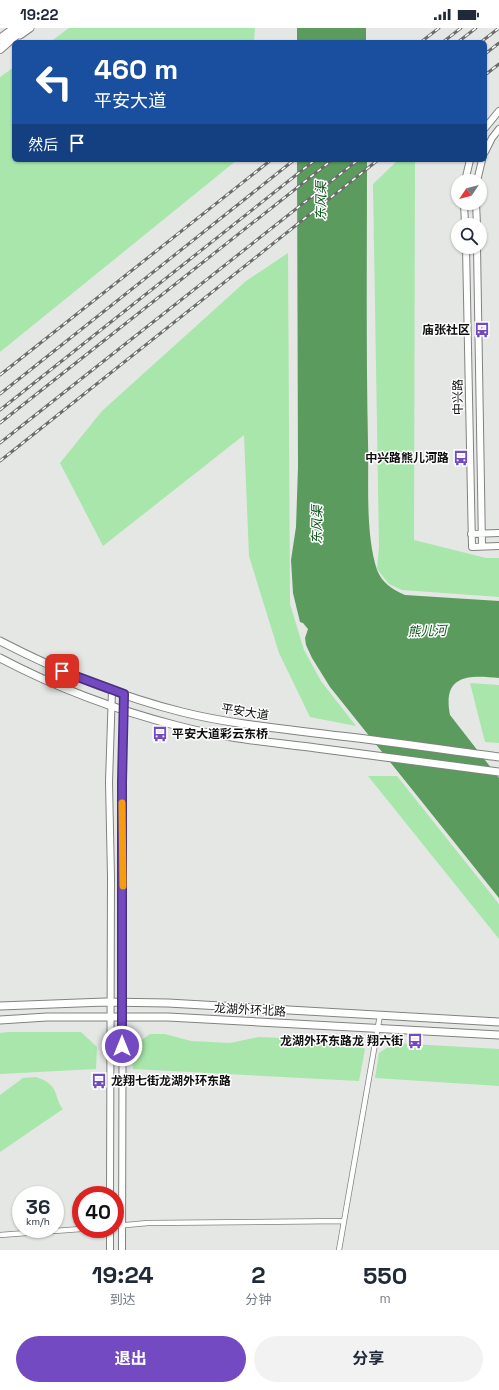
<!DOCTYPE html>
<html lang="zh">
<head>
<meta charset="utf-8">
<style>
	body { margin:0; font-family:"Space Grotesk","Noto Sans SC",sans-serif; background:#f2f2f3; color:#1f2937; height:100vh; display:flex; flex-direction:column; font-size:15px; white-space:nowrap }
	* { box-sizing:border-box; margin:0 }
	p { font-size:13px; color:#747a83 }
	.icon { flex:none; width:22px; height:22px; fill:none; stroke:currentColor; stroke-width:2; stroke-linecap:round; stroke-linejoin:round }
	.map { position:relative; height:1222px; overflow:hidden }
	.panel { display:flex; flex-direction:column; background:#fff; flex:1 }
	.panel>* { flex:none }
	.hud { position:absolute; left:12px; top:12px; width:475px; height:122px; border-radius:6px; box-shadow:0 1px 3px #0004; background:#1a4fa0; color:#fff; overflow:hidden }
	.needle { width:26px; rotate:235deg }
	.controls { position:absolute; left:451px; top:146px; display:grid; gap:8px }
	.controls a { display:grid; place-items:center; width:36px; height:36px; border-radius:50%; background:#fff; box-shadow:0 1px 3px #0004; font-size:20px }
	.speed { position:absolute; left:12px; top:1158px; display:flex; gap:8px; font-size:20px; font-weight:700; text-align:center }
	.speed>* { display:grid; place-content:center; width:52px; height:52px; border-radius:50%; background:#fff; box-shadow:0 1px 3px #0004; line-height:1 }
	.speed small { font-size:10px; font-weight:400 }
	.speed .limit { border:6px solid #d22; background:#fff; color:#111 }
	.pin { position:absolute; display:grid; place-items:center; width:34px; height:34px; color:#fff; margin:-17px; border-radius:8px; box-shadow:0 2px 6px #0006 }
	.me { position:absolute; width:44px; margin:-22px; rotate:0deg; stroke-linejoin:round; filter:drop-shadow(0 0 3px #0008) }
	.turn { display:flex; align-items:center; gap:14px; height:84px; padding:0 16px; font-size:18px }
	.turn .icon { width:52px; height:52px; stroke-width:2.5 }
	.turn b { display:block; font-size:28px; line-height:34px }
	.then { display:flex; align-items:center; height:38px; padding:0 16px; background:#0003; gap:8px; font-size:15px }
	.eta { display:flex; justify-content:space-evenly; align-items:center; height:68px; text-align:center }
	.eta b { font-size:24px; font-weight:700; line-height:28px }
	.cta { display:flex; gap:8px; margin-top:auto; padding:8px 16px }
	.cta a { flex:1; height:46px; border-radius:24px; background:#744ac3; color:#fff; font-size:16px; font-weight:700; line-height:46px; text-align:center }
	.cta a+a { background:#f2f2f3; color:#1f2937 }
	.status { display:flex; justify-content:space-between; align-items:center; height:28px; padding:0 20px; background:#fff; direction:ltr }
	.status svg { height:11px; fill:currentColor }
	.map>svg:first-child { display:block }
</style>
</head>
<body>
<div class="status"><b>19:22</b><svg viewBox="0 0 49 12"><path d="M0 12V9h3v3zM5 12V6h3v6zM10 12V3h3v9zM15 12V0h3v12zM26 1h20v11H26zM47 4h2v5h-2z"/></svg></div>
<div class="map">
<svg width="499" height="1222" viewBox="0 0 499 1222">
	<rect width="100%" height="100%" fill="#e4e7e4"/>
	<!-- green -->
	<path fill="#a9e6ab" d="M69,0H255L254,14H50Z
		M14,39V132H237L0,324V49Z
		M398,132H415L414,512L486,530H499V569L402,562L389,556L377,541L379,519L373,156Z
		M288,225L290,576L304,622L321,653L356,698L310,689L279,625L249,528L244,407L103,518L60,435L102,383L246,253Z
		M470,655L499,657V715L485,714Z
		M368,748H397L499,876V911Z
		M8,1004H81L97,1019L96,1041L0,1046V1005Z
		M150,1006H165L191,1013L230,1015L259,1009L352,1013L365,1021L359,1053L133,1041L132,1019Z
		M394,1015L499,1021V1058L375,1050L379,1025Z
		M36,1049C45,1052 53,1056 56,1066C58,1072 59,1076 63,1081L0,1124V1067L23,1050Z"/>
	<!-- water -->
	<path fill="#5b9b5e" d="M297,0H366V14H297Z
		M297,132H367C367,226 366,321 368,415C369,454 365,505 377,542C382,555 393,562 405,567L499,573V650C469,647 442,646 450,687L499,750V870L330,659L312,630L306,617L305,610L308,601L303,595L300,594L293,565L291,532L296,499L298,439Z"/>
	<g fill="none" stroke-linecap="round" stroke-linejoin="round">
		<defs>
			<path id="minor" d="M115,1198L148,1195L344,1193
				M0,1207L81,1201
				M339,1222L380,987"/>
			<path id="tertiary" d="M485,100L499,83
				M485,124L492,110L499,101
				M465,153L470,132
				M477,153L482,132
				M464,175L465,197
				M476,175L477,197
				M466,219L472,519L499,518
				M477,219L482,518
				M471,506L499,505
				M110,1167L111,849L109,754L112,662
				M110,1222V1201
				M122,1222L123,849L122,754L124,666"/>
			<path id="secondary" d="M20,7L30,0
				M0,613C58,643 118,668 182,684C234,697 287,701 340,708C393,714 446,722 499,729
				M0,630C57,660 116,682 178,698C223,710 269,714 316,720C377,728 438,736 499,744
				M0,978L105,974L168,975L499,994
				M0,992L47,989H168L499,1007"/>
			<path id="trunk" d="M0,11L15,0
				M0,21L24,0"/>
		</defs>
		<!-- minor casing -->
		<use href="#minor" stroke="#808380" stroke-width="6"/>
		<!-- tertiary casing -->
		<use href="#tertiary" stroke="#808380" stroke-width="8"/>
		<!-- secondary casing -->
		<use href="#secondary" stroke="#808380" stroke-width="9"/>
		<!-- trunk casing -->
		<use href="#trunk" stroke="#808380" stroke-width="10"/>
		<!-- minor -->
		<use href="#minor" stroke="#fff" stroke-width="4.5"/>
		<!-- tertiary -->
		<use href="#tertiary" stroke="#fff" stroke-width="6"/>
		<!-- secondary -->
		<use href="#secondary" stroke="#fff" stroke-width="7"/>
		<!-- trunk -->
		<use href="#trunk" stroke="#fff" stroke-width="8"/>
		<defs>
			<path id="rail" d="M421,14L439,0
				M443,14L461,0
				M458,14L476,0
				M481,14L499,0
				M485,26L499,15
				M485,47L499,36
				M0,347L271,132
				M0,366L294,132
				M0,382L315,132
				M0,395L332,132
				M0,415L358,132
				M0,433L378,132"/>
		</defs>
		<!-- rail casing -->
		<use href="#rail" stroke="#6b6d6b" stroke-width="3"/>
		<!-- rail -->
		<use href="#rail" stroke="#fff" stroke-width="1.5" stroke-dasharray="4.5" stroke-linecap="butt"/>
	</g>
	<g fill="none" stroke-linecap="round" stroke-linejoin="round">
		<defs>
			<path id="route" d="M62,643L124,666L122,754V1018"/>
		</defs>
		<!-- route casing -->
		<use href="#route" stroke="#4b307f" stroke-width="10"/>
		<!-- route -->
		<use href="#route" stroke="#744ac3" stroke-width="7"/>
		<!-- slow -->
		<path stroke="#f59e0b" stroke-width="7" d="M122,775L123,858"/>
	</g>
	<!-- icons -->
	<defs>
		<symbol id="bus-bare" viewBox="-9 -9 18 18"><path d="M-5-6H5V4H4V6H2V4H-2V6H-4V4H-5ZM-3.5-4V0h7V-4ZM-3.5 1.2v1.5H-2V1.2ZM2 1.2v1.5H3.5V1.2Z" fill="#744ac3" stroke="#fff" stroke-width="2.5" paint-order="stroke"/></symbol>
	</defs>
	<g fill-rule="evenodd">
		<use href="#bus-bare" x="471" y="291" width="22" height="22"/>
		<use href="#bus-bare" x="450" y="419" width="22" height="22"/>
		<use href="#bus-bare" x="149" y="695" width="22" height="22"/>
		<use href="#bus-bare" x="404" y="1002" width="22" height="22"/>
		<use href="#bus-bare" x="88" y="1042" width="22" height="22"/>
	</g>
	<g text-anchor="middle" dominant-baseline="central" stroke-width="3" stroke-linejoin="round" paint-order="stroke">
		<!-- poi labels -->
		<g font-size="12" font-weight="bold" fill="#0e0f0e" stroke="#fff" text-anchor="end">
			<text x="470" y="302">庙张社区</text>
			<text x="449" y="430">中兴路熊儿河路</text>
			<text x="172" y="706" text-anchor="start">平安大道彩云东桥</text>
			<text x="403" y="1013">龙湖外环东路龙 翔六街</text>
			<text x="111" y="1053" text-anchor="start">龙翔七街龙湖外环东路</text>
		</g>
		<!-- street labels -->
		<g font-size="12" fill="#0e0f0e" stroke="#fff">
			<text transform="translate(458 369) rotate(-91)">中兴路</text>
			<text transform="translate(245 684) rotate(9)">平安大道</text>
			<text transform="translate(250 982) rotate(3)">龙湖外环北路</text>
		</g>
		<!-- water labels -->
		<g font-size="13" font-style="italic" fill="#0b5419" stroke="#fff">
			<text transform="translate(321 173) rotate(-89)">东风渠</text>
			<text transform="translate(317 497) rotate(-89)">东风渠</text>
			<text transform="translate(427 603) rotate(-2)">熊儿河</text>
		</g>
	</g>
</svg>
<div class="controls">
<a><svg class="needle" viewBox="-14 -14 28 28"><path d="M0-13l5 13h-10z" fill="#e53935"/><path d="M0 13l5-13h-10z" fill="#747a83"/></svg></a>
<a><svg class="icon" aria-label="search" viewBox="0 0 24 24"><circle cx="10" cy="10" r="6"/><path d="M15 15l6 6"/></svg></a>
</div>
<div class="speed"><div>36<small>km/h</small></div><div class="limit">40</div></div>
<div class="pin" style="left:62px;top:643px;background:#d93025"><svg class="icon" aria-label="arrive" viewBox="0 0 24 24"><path d="M6 21V4h12l-3 4 3 4H6"/></svg></div>
<svg class="me" style="left:122px;top:1018px" viewBox="-20 -20 40 40"><circle r="17" fill="#744ac3" stroke="#fff" stroke-width="3"/><path d="M0-11L8 9 0 5-8 9z" fill="#fff"/></svg>
<div class="hud">
<div class="turn"><svg class="icon" aria-label="left" viewBox="0 0 24 24"><path d="M17 20v-9H6M10 6l-5 5 5 5"/></svg><div><b>460 m</b>平安大道</div></div>
<div class="then">然后<svg class="icon" aria-label="arrive" viewBox="0 0 24 24"><path d="M6 21V4h12l-3 4 3 4H6"/></svg></div>
</div>
</div>
<section class="panel">
<div class="eta">
<div><b>19:24</b><p>到达</p></div>
<div><b>2</b><p>分钟</p></div>
<div><b>550</b><p>m</p></div>
</div>
<div class="cta"><a>退出</a><a>分享</a></div>
</section>
</body>
</html>
